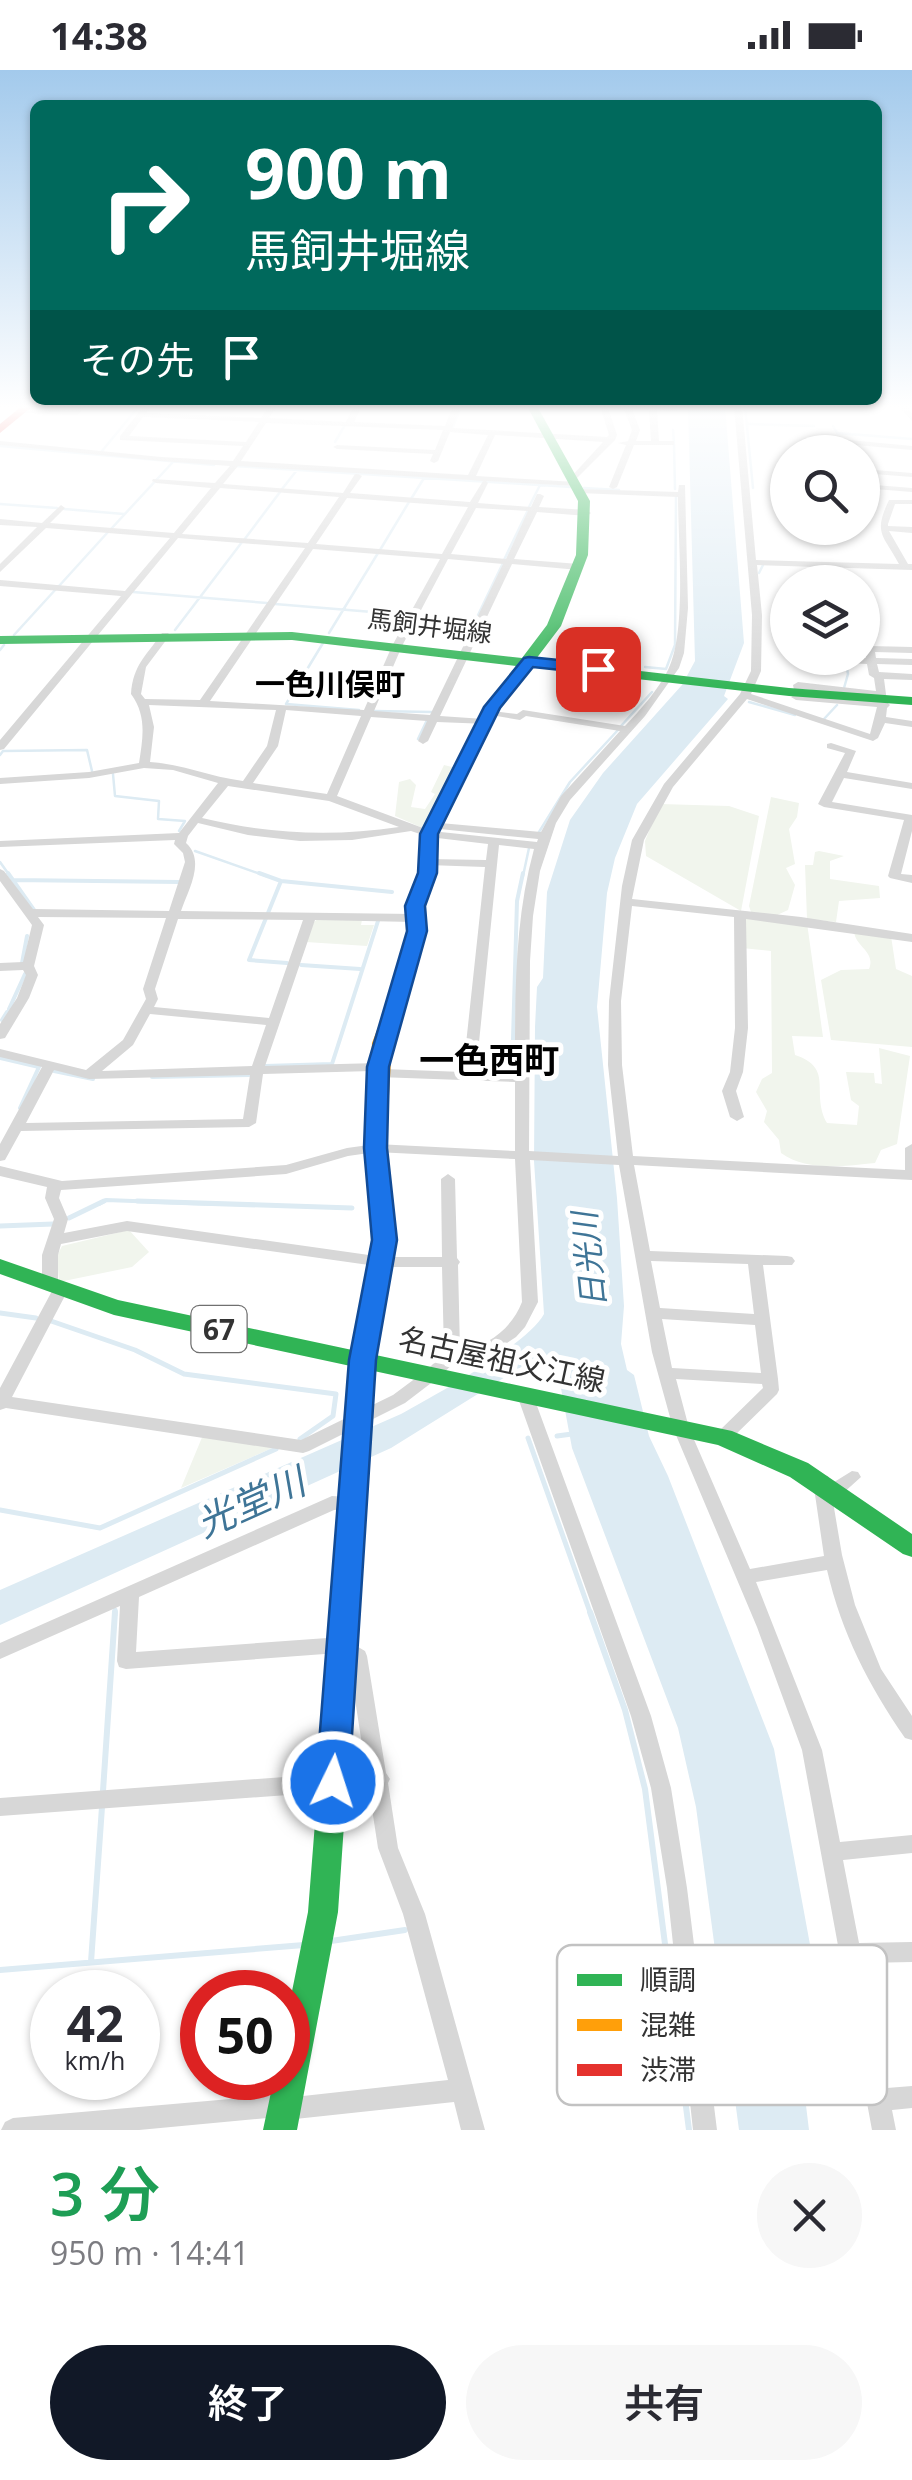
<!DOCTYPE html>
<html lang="ja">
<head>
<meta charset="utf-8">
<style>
	body { margin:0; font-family:"Open Sans","Noto Sans JP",sans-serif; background:#f7f7f7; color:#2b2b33; height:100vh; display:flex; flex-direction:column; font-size:38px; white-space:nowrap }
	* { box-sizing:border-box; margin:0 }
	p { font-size:32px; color:#7c7c81 }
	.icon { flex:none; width:55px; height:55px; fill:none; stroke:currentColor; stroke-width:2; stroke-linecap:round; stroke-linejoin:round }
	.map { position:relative; height:2060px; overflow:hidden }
	.drawer { display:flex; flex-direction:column; background:#fff; flex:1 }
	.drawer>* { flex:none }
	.top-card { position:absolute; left:30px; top:30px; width:852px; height:305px; border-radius:15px; box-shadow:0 2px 8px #0004; background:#00695c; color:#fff; overflow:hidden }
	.controls { position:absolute; left:770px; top:365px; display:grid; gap:20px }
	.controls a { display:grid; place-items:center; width:110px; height:110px; border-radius:50%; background:#fff; box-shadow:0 2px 8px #0004; font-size:50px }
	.speed { position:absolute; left:30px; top:1900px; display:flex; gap:20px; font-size:50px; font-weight:700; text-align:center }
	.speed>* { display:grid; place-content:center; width:130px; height:130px; border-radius:50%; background:#fff; box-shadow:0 2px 8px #0004; line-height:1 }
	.speed small { font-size:25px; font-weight:400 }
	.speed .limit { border:15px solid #d22; background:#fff; color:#111 }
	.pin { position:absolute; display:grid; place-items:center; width:85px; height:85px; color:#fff; margin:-42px; border-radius:20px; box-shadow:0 5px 15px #0006 }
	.me { position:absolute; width:110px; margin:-55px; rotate:4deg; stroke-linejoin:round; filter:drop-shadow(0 0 8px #0008) }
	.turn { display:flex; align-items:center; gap:35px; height:210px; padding:0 50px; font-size:45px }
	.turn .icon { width:130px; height:130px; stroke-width:2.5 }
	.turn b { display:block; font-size:70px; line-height:85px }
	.then { display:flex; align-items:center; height:95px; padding:0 50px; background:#0003; gap:20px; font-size:38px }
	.round { display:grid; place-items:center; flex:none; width:105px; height:105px; border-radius:52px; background:#f7f7f7 }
	.head { display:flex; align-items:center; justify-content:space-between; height:170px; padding:0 50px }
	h1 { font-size:60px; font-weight:600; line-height:75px; color:#1e9e55 }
	.cta { display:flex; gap:20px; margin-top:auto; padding:20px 50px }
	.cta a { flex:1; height:115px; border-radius:60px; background:#111827; color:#fff; font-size:40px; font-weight:600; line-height:115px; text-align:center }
	.cta a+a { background:#f7f7f7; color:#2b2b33 }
	.status { display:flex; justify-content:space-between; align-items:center; height:70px; padding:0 50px; background:#fff; direction:ltr }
	.status svg { height:28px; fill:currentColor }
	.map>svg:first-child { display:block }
</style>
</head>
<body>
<div class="status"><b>14:38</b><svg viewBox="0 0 49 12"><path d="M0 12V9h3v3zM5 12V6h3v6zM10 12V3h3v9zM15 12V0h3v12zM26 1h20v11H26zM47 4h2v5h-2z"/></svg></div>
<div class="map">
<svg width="912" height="2060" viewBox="0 0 912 2060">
	<rect width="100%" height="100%" fill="#fff"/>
	<!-- green -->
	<path fill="#f1f5ed" d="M444,695L456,698L425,759L395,746L399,712L410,709L416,715L411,737L425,739L435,724L431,722Z
		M771,727L799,733L797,747L789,759L795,794L786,798L795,815L788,840L775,846L751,842L749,836Z
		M660,734L729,736L759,746L741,841L646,786L645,771Z
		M819,781L844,786L830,791V809L879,816L880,828L839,831L836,852L807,849L805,795H813L815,782Z
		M743,847L807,853L823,967L792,966L795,985C835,998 810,1023 827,1053L857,1055L859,1036L851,1030L846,1002L874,1003L875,1013L882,1014L879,978L910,986L897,1074L881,1080L875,1093C845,1096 807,1102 781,1083L779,1070L764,1052L767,1041L756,1022L762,1009L772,1003L771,881L742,878Z
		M319,848L362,850L361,855H374L367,876L306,872L314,852Z
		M854,862L891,866L896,899L912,906V977L831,970L821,910L841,900L869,899C876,882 856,877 854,862Z
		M129,1160L149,1182L132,1197L59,1212L57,1186L62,1176Z
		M203,1365L277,1376L181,1418Z"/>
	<!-- water -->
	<path fill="#ddebf3" d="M688,336H725L744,573L724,626L728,629L637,734L615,788L607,823L597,937L617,1128L624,1236L621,1274L627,1300L634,1305L649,1366L668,1406L774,1679L818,1918L804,1927L811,1959L807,1979L815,1990L813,1994H804L802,2003L809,2060H739L696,1737L678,1658L572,1378L558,1302L551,1292L534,1289L391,1378L0,1555V1520L401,1344C435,1325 527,1275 544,1244L534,1091L535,957L537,917L543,908L547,822L570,750L603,703L682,615L695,591Z"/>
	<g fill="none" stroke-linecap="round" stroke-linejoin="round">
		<!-- stream-far3 -->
		<path stroke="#ddebf3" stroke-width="2.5" d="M745,336L753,418
			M749,354L814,356
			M833,356L837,363L912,369
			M452,359L461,337
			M673,360L674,373
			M335,372L345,355
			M674,374L675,419
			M0,376L214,395
			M102,381L139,336
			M234,396L571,417
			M584,418L619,420
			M282,419L297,400
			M411,429L424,408
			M0,434L57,438
			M529,437L540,415
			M64,439L124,444
			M111,459L172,393
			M244,470L280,422
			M380,480L409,432
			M504,490L528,440
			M836,502V512
			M759,503L763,495
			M59,516L108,462
			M133,522L267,533
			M275,534L409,545
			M417,545L476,550
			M175,560L242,472
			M329,563L378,483
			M14,565L56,519
			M467,568L503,493
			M323,573L286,634L359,640
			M0,580L4,575
			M645,597L666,599L675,575L676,427
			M844,618L848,604L845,588
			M749,632L795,645
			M374,641L432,642
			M824,649L837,635
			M621,656L652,622
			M418,669L427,650
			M0,685L3,681L87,680L92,701
			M113,704L115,726L159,731L158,749L185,751L179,761
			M539,762L570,712L618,660
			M195,781L266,806
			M0,792L10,806
			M523,806L529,778"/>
		<!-- stream-far2 -->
		<path stroke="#ddebf3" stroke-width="4" d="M8,803L34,840
			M259,803L281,811L392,822
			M13,810L179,812
			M268,843L281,811
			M266,848L249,890L287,893
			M22,893L27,866
			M301,895L360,899
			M9,939L25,904
			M2,950L7,942
			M0,988L39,997L20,1038
			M265,996L332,994L378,851
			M54,1001L93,1009
			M512,1004L517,831L523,803
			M152,1007L249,1005
			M99,1134L106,1130L214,1134"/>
		<!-- stream-far1 -->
		<path stroke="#ddebf3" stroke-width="5" d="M137,1131L352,1138
			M69,1148L104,1131
			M0,1156L53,1154
			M0,1243L36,1248
			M51,1251L135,1280L184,1304L336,1324L333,1346L300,1369
			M557,1366L572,1364
			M528,1368L591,1545
			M0,1440L100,1458L276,1379
			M115,1545V1540"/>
		<!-- stream -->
		<path stroke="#ddebf3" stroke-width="6" d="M590,1542L625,1640L645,1719L689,2060
			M103,1721L115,1542
			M331,1871L405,1860
			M91,1892L102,1737
			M0,1900L304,1875"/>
		<!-- street -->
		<path fill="#d7d7d7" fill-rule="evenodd" d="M79,336H87L77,345L22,343L18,341L22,339L75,341Z
			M144,336L151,337L146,343L261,348L269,336H277L269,348L346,352L354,336H362L354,352L445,356L453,336H461L452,358L607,367L609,365L600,336H657L680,339L676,341L657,340L659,371H674V375H634L617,417L613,419L609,417L626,375L618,373L628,371L632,360L624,339L608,338L617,365L615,370L574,411H571V407L603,372L495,365L476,406L576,412L580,414L576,416L486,411L488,413L478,433L531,437L537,424H540L544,426L539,437L587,440L591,443L587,446L537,442L514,489L579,494L583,497L579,500L512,494L440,646L484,649L489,652L488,654L437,652L428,671L423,674L418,671L427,651L371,647L337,726L431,761L537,772L538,769L440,759L434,756L440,753L541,762L561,726L620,661L526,646L520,650L485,644V640L517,644L523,640L625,656C641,639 658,620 668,600C687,562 678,471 678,427L579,423L575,421L579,419L678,422L679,415H685L688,538L684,583L679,598L645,646L570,730L556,753L540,801L533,846L530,891L529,1081L618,1086L608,995L609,931L622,816L632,770L664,714L740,624L751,601L752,545L734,336H742L756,490L899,494C883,464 873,464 889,430H912V434H895L888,454V456L912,457V463L889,461L908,494H912V500L757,495L762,545L761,601L751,624L870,664L877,637L796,630L791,627L796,624L877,631L876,627L803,619L798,621L794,620L793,615L798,612L876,621L874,608L869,605L867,594L846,593L841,590L843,588H866L865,579L870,576L912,577V583L875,582L876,588L912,589V595L877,594L879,602L912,604V610L884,609L887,632L890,635L887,638L886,647L912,651V657L885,653L878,668L873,671L747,629L673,717L644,770L632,829L801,847L912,864V872L746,849L748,958L743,1002L736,1021L744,1047L737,1051L730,1047L722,1021L730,1002L735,958L734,847L632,836L621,931L622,995L633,1086L905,1100V1078L912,1074V1110L634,1095L650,1181L787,1186L792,1187L795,1191L792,1195H763L778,1309L779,1320L777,1324L729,1371L723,1373L717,1371L715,1367L717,1363L763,1318L762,1314L676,1309L689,1358L750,1499L824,1486L813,1411L816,1406L822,1405L828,1406L831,1414L852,1401L858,1402L861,1407L841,1425L832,1426L842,1485L855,1535L881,1599L912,1646V1670L905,1668C868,1614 842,1564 827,1500L756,1512L822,1680L840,1772L912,1765V1783L843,1790L859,1873L912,1872V1892L863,1893L887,2018L912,2016V2038L892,2040L896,2060H872L802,1680L757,1557L673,1358L652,1282L619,1095L530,1090L538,1232L525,1257L516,1267L493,1282L475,1289L456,1291L439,1307L405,1333L309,1381L303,1383L6,1338L0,1340V1318L52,1221L45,1220L42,1216V1185L54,1149L45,1128L47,1117L0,1106V1096L62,1111L286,1095L347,1078L376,1074L515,1081V1012L378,1007L373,1006L372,1001L263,1004L256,1053L249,1057L21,1061L5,1090L0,1091V1074L42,997L0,987V979L86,1000L123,970L146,929L143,919L166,848L38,847L44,855L34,896L38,905L29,928L5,968L0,969V954L17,928L26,905L23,900L0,901V893L23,892L32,855L0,811V799L4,801L33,839L169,841L185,792L183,783L174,774L175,770L0,777V771L179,763L218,713L173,700L144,698L89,708L0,714V708L89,702L139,693C143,667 147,646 131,624C133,595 146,586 162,563H168L170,565L146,597L141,624L145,629L200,630L305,478L178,468L4,679L0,680V670L121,526L0,516V510L125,521L170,468L46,458L0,502V494L37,457L0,455V449L42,453L61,435L65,438L50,453L174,463L211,418L156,413L152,411L153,409L215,413L230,396L161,391L0,375V371L161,387L233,391L243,376L120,370V366ZM632,339L649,340L651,371H636L640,360ZM143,347L259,352L246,372L129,366ZM266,353L443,360L435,380L337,375L333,377L337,379L433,384L430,391L434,393L438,391L450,362L488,365L468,405L241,391ZM238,396L471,410L483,411L470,432L350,423L362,406L358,404H355L343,423L223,414ZM220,418L339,427L308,473L182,464ZM347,428L468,437L442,484L316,474ZM476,438L528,441L506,489L451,484ZM313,479L440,489L392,576L364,640L210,631ZM448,489L503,494L430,645L374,641L402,576ZM149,635L276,640L267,676L243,711C211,707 182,694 150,692L154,657ZM286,640L361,646L327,724L253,713L278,676ZM228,716L329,731L399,757C332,767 268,764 202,748ZM198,753L248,765L300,771L352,770L411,761L429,767L488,774L486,790L428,789L422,792L428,795L485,797L463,1002L383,999V994L378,993L265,996L315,850L414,852L420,848L414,844L181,841C188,820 206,791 186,773L188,766ZM499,775L534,779C514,852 515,928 515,1004L476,1002ZM178,849L303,850L269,948L154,937L158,929L155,919ZM150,944L266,955L252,996L102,1001L133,975ZM54,1000L89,1009L250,1005L243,1049L26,1053ZM376,1082L515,1089L522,1232C512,1258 488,1277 460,1280L458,1195L460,1192L457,1188L455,1109L448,1104L441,1109L442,1187H383L127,1151L64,1163L68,1149L59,1128L61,1120L286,1104L348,1086ZM127,1161L383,1197H442L444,1283L428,1299L393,1325L301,1370L12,1327L68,1220L65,1216L58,1215V1185L61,1174ZM651,1191L748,1194L754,1244L660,1238ZM662,1249L755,1255L761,1303L672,1298Z
			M465,336H536L537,337L533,339L469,338Z
			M899,336H907L912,344V351Z
			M839,369L912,376V380L844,374L846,382H838L835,371Z
			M862,399L912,403V407L862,403Z
			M862,414L912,418V422L862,418Z
			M831,673L856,681L847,702L912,713V719L844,708L832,732L912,745V761L901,804L912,805V813L890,808L888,806L904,750L824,737L818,734L845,683L827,678V674Z
			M525,1319L531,1321L533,1325L651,1646L671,1718L687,1818L717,2060H693L667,1818L651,1718L631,1646L517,1325L519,1321Z
			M332,1426L361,1428L364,1433L361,1438L334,1440L139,1527L136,1582L341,1567L365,1581L367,1586L386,1703L390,1709L388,1713L398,1778L425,1844L485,2060H461L454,2032L286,2050L278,2047L139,2060H1L5,2052L13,2048L286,2024L294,2027L448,2010L403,1844L378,1778L369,1719L0,1746V1728L366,1701L349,1590L338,1583L126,1599L119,1597L117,1591L120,1536L0,1589V1573Z"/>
		<!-- fast -->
		<path fill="#30b455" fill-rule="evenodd" d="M527,336H537L590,431L588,485L561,556L536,589L789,618L912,627V635L789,626L530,597L499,638L437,764L435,803L424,836L426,861L398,952L389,958L380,952L408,861L406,836L419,803L421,764L485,637L516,596L292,570L0,574V566L292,562L522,588L547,555L576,485L578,431Z
			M0,1189L118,1230L732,1361L808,1393L912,1464V1487L903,1484L790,1407L718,1375L114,1245L0,1204Z
			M353,1424L362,1427L366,1434L338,1842L297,2060H263L274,2008H288V1941L308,1842L340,1434L344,1427Z"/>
		<!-- slow -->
		<path fill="#ff9f0a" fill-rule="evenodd" d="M389,946L398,952L392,973L386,1078L396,1170L375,1290L366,1434L362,1441L353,1444L344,1441L340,1434L351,1290L374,1170L366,1078L372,973L380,952Z"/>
		<!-- jam -->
		<path fill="#e5322d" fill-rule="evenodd" d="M22,336H33L0,363V354Z"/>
	</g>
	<!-- sky -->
	<linearGradient id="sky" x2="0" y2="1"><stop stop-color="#a3caec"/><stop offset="0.54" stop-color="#fff"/><stop offset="1" stop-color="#fff" stop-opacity="0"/></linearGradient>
	<rect width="912" height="624" fill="url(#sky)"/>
	<!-- route -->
	<path fill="#1a73e8" stroke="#114b97" stroke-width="2.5" d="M529,587L598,594L606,599L598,604L533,597L500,638L438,764L437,803L425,836L427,861L389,997L387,1078L397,1170L376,1290L349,1712L344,1722L333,1727L321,1722L316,1712L349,1290L372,1170L364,1078L367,997L407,861L405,836L418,803L420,764L484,637L524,588Z"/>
	<g text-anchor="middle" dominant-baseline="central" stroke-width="10" stroke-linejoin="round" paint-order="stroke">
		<!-- far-street labels -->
		<g font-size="25" fill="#333" stroke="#fff">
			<text transform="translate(430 555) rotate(7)">馬飼井堀線</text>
		</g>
		<!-- shield labels -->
		<rect fill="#fff" stroke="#707070" stroke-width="2.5" x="191.5" y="1236" width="55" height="46" rx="8"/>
		<g font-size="28" font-weight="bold" fill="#333">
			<text x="219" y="1259">67</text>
		</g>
		<!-- far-quarter labels -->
		<g font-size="30" font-weight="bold" fill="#000" stroke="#fff">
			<text x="330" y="613">一色川俣町</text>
		</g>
		<!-- street labels -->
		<g font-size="30" fill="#333" stroke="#fff">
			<text transform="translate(502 1289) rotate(12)">名古屋祖父江線</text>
		</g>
		<!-- water labels -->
		<g font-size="32" font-style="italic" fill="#3f7597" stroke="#fff">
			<text transform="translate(588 1190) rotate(-96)">日光川</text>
		</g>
		<!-- quarter labels -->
		<g font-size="35" font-weight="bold" fill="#000" stroke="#fff">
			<text x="489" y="989">一色西町</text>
		</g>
		<!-- near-water labels -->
		<g font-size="38" font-style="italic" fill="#3f7597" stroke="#fff">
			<text transform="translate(250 1431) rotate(-24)">光堂川</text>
		</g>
	</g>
	<!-- legend -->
	<rect x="557" y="1875" width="330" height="160" rx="15" fill="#fff" stroke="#c2c2c2" stroke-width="2.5"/>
	<rect x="577" y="1904" width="45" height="12" fill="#30b455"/>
	<rect x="577" y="1949" width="45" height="12" fill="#ff9f0a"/>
	<rect x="577" y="1994" width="45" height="12" fill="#e5322d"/>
	<g font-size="28" fill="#333">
		<text x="640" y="1920">順調</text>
		<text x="640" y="1965">混雑</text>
		<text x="640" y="2010">渋滞</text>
	</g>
</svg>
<div class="controls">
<a><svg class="icon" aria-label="search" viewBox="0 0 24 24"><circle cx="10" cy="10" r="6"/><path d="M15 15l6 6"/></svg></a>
<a><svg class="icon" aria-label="layers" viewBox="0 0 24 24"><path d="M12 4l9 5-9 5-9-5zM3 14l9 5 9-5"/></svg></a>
</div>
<div class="speed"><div>42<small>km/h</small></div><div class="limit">50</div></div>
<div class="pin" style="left:598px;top:599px;background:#d93025"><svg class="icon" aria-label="arrive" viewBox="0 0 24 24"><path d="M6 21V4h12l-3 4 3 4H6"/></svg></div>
<svg class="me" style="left:333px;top:1712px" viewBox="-20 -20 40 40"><circle r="17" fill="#1a73e8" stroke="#fff" stroke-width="3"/><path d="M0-11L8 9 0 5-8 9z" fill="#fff"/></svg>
<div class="top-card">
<div class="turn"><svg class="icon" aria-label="right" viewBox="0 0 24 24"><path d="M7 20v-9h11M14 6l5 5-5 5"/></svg><div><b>900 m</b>馬飼井堀線</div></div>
<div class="then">その先<svg class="icon" aria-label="arrive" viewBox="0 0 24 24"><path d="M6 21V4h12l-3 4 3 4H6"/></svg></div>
</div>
</div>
<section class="drawer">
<div class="head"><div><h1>3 分</h1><p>950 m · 14:41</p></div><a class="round"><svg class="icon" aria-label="close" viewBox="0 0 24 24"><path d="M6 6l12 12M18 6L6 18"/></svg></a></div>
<div class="cta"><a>終了</a><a>共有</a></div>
</section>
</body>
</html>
